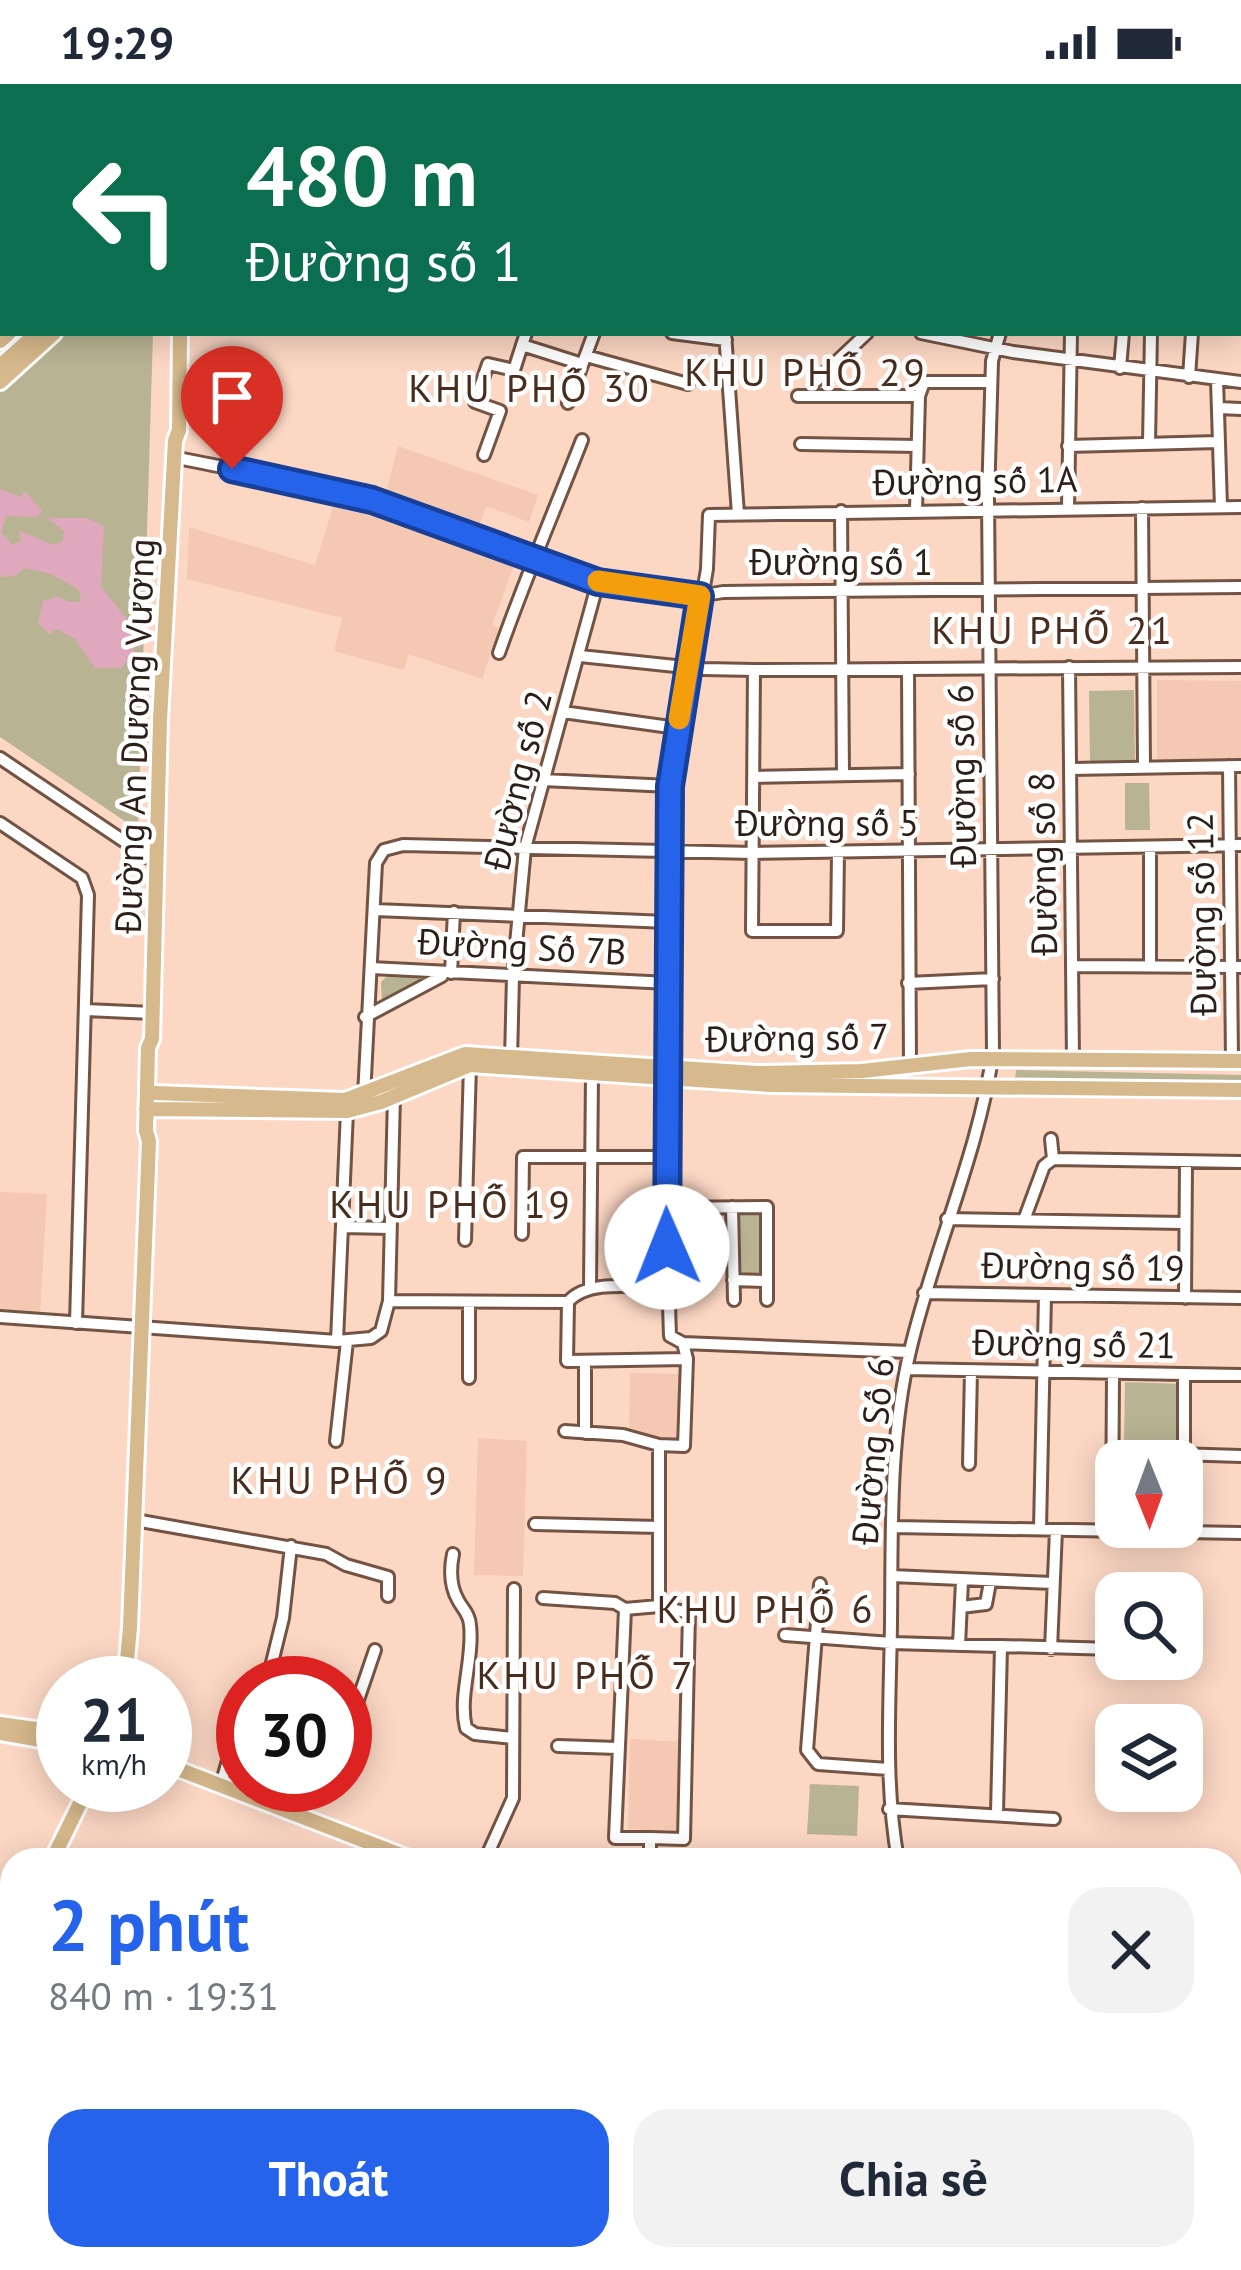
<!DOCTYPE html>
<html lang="vi">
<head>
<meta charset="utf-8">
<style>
	body { margin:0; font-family:"PT Sans",sans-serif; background:#f2f2f3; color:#1f2937; height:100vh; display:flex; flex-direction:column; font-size:45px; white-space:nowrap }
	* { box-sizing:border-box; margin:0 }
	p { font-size:39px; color:#747a83 }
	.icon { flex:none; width:66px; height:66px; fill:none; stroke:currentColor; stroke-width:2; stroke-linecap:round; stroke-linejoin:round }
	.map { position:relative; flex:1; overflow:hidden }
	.drawer { position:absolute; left:0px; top:1764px; width:1242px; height:423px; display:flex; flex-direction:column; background:#fff; border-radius:36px 36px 0 0; box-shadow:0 6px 30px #0003 }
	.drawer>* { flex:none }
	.banner { position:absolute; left:0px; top:0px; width:1242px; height:252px; box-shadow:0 6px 30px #0003; background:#0b6e4f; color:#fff; overflow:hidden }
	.needle { width:78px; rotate:179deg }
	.tools { position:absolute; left:1095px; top:1356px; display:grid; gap:24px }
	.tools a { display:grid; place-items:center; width:108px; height:108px; border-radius:24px; background:#fff; box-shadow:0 6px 30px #0003; font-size:60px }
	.speed { position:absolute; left:36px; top:1572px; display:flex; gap:24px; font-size:60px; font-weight:700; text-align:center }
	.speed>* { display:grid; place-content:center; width:156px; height:156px; border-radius:50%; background:#fff; box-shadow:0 6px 30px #0003; line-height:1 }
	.speed small { font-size:30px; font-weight:400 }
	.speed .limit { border:18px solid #d22; background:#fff; color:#111 }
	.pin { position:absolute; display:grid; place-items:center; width:102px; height:102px; color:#fff; margin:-123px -51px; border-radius:50% 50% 50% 0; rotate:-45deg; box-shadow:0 0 12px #0007 }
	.pin .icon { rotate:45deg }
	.me { position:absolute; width:132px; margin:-66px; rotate:359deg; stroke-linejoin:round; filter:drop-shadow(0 0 9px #0008) }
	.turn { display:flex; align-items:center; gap:42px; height:252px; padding:0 48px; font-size:54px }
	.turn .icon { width:156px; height:156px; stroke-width:2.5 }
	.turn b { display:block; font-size:84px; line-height:102px }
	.round { display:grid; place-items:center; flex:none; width:126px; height:126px; border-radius:36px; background:#f2f2f3 }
	.overview { display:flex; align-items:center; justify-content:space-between; height:204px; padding:0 48px }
	h1 { font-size:72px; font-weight:700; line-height:90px; color:#2563eb }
	.primary-button { display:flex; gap:24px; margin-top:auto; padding:24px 48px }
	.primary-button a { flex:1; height:138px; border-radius:36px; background:#2563eb; color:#fff; font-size:48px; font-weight:700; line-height:138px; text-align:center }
	.primary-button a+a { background:#f2f2f3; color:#1f2937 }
	.status { display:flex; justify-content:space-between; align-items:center; height:84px; padding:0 60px; background:#fff; direction:ltr }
	.status svg { height:33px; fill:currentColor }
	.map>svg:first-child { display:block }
</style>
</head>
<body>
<div class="status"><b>19:29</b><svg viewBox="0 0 49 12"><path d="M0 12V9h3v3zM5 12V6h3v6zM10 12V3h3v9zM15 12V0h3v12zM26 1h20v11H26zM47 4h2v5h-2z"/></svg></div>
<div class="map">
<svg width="1241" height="2186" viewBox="0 0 1241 2186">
	<rect width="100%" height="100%" fill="#fcd7c4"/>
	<!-- built -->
	<path fill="#f4c8b2" d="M398,362L538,411L529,438L486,422L479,443L385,413Z
		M333,423L371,432L514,481L492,541L499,544L482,595L409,570L404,586L334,567L342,534L187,495L189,443L315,481Z
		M1157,596L1241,597V678H1157Z
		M0,1108L47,1110L40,1230L0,1227Z
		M630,1289L680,1290V1356L629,1351Z
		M478,1354L527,1357L523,1492L474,1491Z
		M630,1655L685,1658L682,1747L628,1745Z"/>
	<!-- green -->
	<path fill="#b8b493" d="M62,249H153L138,746L0,653V301Z
		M1134,606L1135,679H1090L1089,607Z
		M1125,699H1149L1150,746H1125Z
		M386,893L431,894L386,920L382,918L381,898Z
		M1016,986L1241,991V1001L1015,996Z
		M737,1130H762V1191L738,1192Z
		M1125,1298L1183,1300V1362L1124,1360Z
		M810,1700L859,1702L857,1752L807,1750Z"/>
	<!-- water -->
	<path fill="#dfa8bd" d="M0,405L21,413L25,407L42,427L37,433L6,432L1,448L12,461L21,456L18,446L53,461L63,457L64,447L48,434H87L104,442L101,503L131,540L134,569L121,584H95L75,555L57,545L50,550L38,540L43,517L59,512L69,518H81L79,506L51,490L25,484L14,492L0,493Z"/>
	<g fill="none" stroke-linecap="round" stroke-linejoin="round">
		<defs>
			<path id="minor" d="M131,0V3
				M450,0L461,3
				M730,0V3
				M550,3V0
				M833,3L836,0
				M944,3L948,0
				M1024,3V0
				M1092,3L1093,0
				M1147,3V0
				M1214,3L1215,0
				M1239,44H1241
				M672,249L726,256
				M725,249L738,430
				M921,249L1013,268L1241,298
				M522,261L582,280
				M586,272L688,300
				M1120,284L1123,249
				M1189,293L1192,249
				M1217,296L1221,423
				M816,297L867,249
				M798,312H919
				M568,319L594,249
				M1219,324L1241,325
				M1149,359L1151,249
				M801,360L917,362
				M1068,362L1218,358
				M484,371L500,327L475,318L488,280L514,286L526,249
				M174,373C240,388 307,395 372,416C467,446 626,527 723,508L1241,503
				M1068,424L1071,249
				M1142,424L1144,684
				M841,427L843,691
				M916,427L919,312L924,298H991
				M499,569C524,497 554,428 582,356
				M580,572L704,585L754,586L1241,583
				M1069,583L1073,976
				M908,585L910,981
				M754,586L752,847H837L838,768
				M563,628L677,644
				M0,674L158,780
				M1229,682L1232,977
				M1071,685L1241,682
				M754,693L909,690
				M543,696L670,702
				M0,739L82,794L88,811L76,1239
				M1150,763V882
				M375,826L668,838
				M1073,882L1241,883
				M371,884L669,899
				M451,889L454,828
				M908,899L993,895
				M86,926L152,929
				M365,933L442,892
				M511,976L513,892L525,764L598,498
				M364,1012L376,779L384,766L403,761L754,769L1241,761
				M1051,1055L1053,1075
				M732,1123L734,1216
				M666,1124L767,1123V1216
				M947,1135L1185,1139
				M1024,1136L1044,1082L1053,1075L1241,1078
				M343,1143L390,1144
				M522,1150L523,1073H666
				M465,1156L470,981
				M733,1196L767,1197
				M590,1204L592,991
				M924,1209L1241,1214
				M1185,1214L1186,1078
				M389,1217L568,1218C588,1194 638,1204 668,1203
				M469,1218V1294
				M568,1218L567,1277L687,1275
				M0,1233L337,1257L371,1254L381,1247L389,1217L394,1012
				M337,1257L347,1027
				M909,1268L683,1259L670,1252L666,1124L670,702L707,485L709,431L1241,423
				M906,1285L1241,1291
				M565,1347L623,1351L659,1361
				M585,1349V1277
				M336,1357L347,1257
				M1112,1368L1241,1372
				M1184,1370V1291
				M969,1380L971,1287
				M135,1436L326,1470L346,1481L388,1493V1512
				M535,1440L659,1443
				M893,1443L1241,1449
				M1040,1445L1045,1211
				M1112,1447L1113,1290
				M453,1470C450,1485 450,1502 458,1516C463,1526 469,1529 470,1541C474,1575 458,1612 466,1644L475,1650L512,1654
				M892,1492L1053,1499
				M820,1500L807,1666L818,1680L888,1685
				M543,1514L615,1519L625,1525
				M961,1523L986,1520L990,1498
				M785,1551L891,1559L1116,1565
				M959,1561L962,1497
				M1051,1565L1056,1446
				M267,1599L283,1534L291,1462
				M345,1654L375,1566
				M558,1662L617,1664
				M221,1701L231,1666L243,1643
				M274,1724L281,1701
				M889,1725L1054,1735
				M997,1729L1001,1563
				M650,1754H615L625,1525L659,1522
				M485,1776L513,1714L514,1505
				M650,1776V1754L684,1755L689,1529L659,1522V1361L684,1362L687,1275L683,1259
				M898,1776C884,1697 890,1619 891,1539C892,1450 889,1354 910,1267C933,1168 979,1068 993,968L988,415L992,277L1000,249
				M0,1817L12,1833
				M251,2175L282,2186
				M341,2175L342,2186
				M438,2175L440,2186
				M723,2175L724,2186
				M750,2175L751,2186
				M787,2175V2186
				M952,2175L953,2186
				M978,2175L979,2186
				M1110,2175L1112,2186
				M497,2186L501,2176L510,2175
				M613,2186L621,2175
				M833,2186L861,2183"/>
			<path id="major" d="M190,0V3
				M272,3L276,0
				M286,3L290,0
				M311,3L315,0
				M330,3L333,0
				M0,92L3,91
				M0,242L3,239
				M0,257L9,249
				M0,282L37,249
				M0,298L54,249
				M155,1009L345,1016L465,970L757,989L862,987L971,975L1241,977
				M146,1025L347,1027L381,1018L470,981L771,1001L1241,1006
				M125,1599L130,1543L149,1057L146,1047L148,964L152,955L160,636L175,357L179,346L180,249
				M0,1640L63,1649
				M0,1649L63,1660
				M165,1680L414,1776
				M52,1776L89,1701
				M1230,1885L1241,1886
				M0,1894L1,1881L12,1858
				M0,1905L12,1954
				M69,2175L72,2186"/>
		</defs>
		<!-- minor casing -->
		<use href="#minor" stroke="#735344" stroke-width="16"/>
		<!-- major casing -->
		<use href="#major" stroke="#fff" stroke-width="20"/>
		<!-- minor -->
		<use href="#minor" stroke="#fff" stroke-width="10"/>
		<!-- major -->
		<use href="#major" stroke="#d6b98c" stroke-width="14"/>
	</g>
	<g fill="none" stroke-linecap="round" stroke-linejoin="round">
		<defs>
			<path id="route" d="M232,385L372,416L598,498L700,512L670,702L667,1163"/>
		</defs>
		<!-- route casing -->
		<use href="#route" stroke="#184099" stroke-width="30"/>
		<!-- route -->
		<use href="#route" stroke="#2563eb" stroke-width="21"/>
		<!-- slow -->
		<path stroke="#f59e0b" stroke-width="21" d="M598,497L700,512L679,635"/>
	</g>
	<g text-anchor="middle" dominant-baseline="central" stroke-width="9" stroke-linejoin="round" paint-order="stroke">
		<!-- street labels -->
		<g font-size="36" fill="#2c1f18" stroke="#fff">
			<text transform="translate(975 396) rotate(-1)">Đường số 1A</text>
			<text x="841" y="477">Đường số 1</text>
			<text transform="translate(134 652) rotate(-88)">Đường An Dương Vương</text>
			<text transform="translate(961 692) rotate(-91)">Đường số 6</text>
			<text transform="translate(517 696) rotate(-76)">Đường số 2</text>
			<text x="827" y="738">Đường số 5</text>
			<text transform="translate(1042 780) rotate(-91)">Đường số 8</text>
			<text transform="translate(1201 830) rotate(-91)">Đường số 12</text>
			<text transform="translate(522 862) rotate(3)">Đường Số 7B</text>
			<text transform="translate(797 953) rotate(-1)">Đường số 7</text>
			<text transform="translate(1083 1182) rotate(1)">Đường số 19</text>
			<text transform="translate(1074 1259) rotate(1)">Đường số 21</text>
			<text transform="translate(872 1367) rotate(-85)">Đường Số 6</text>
		</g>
		<!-- neighbourhood labels -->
		<g font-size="39" letter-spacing="3" fill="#482c1d" stroke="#fff">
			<text x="806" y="287">KHU PHỐ 29</text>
			<text x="530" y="303">KHU PHỐ 30</text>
			<text x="1053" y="545">KHU PHỐ 21</text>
			<text x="451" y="1119">KHU PHỐ 19</text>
			<text x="340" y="1395">KHU PHỐ 9</text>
			<text x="766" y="1524">KHU PHỐ 6</text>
			<text x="586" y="1590">KHU PHỐ 7</text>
		</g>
	</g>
</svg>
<div class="tools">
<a><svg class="needle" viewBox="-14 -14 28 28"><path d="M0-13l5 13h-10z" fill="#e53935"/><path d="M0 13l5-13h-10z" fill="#747a83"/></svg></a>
<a><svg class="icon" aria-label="search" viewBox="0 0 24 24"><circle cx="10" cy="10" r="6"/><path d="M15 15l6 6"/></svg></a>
<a><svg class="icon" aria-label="layers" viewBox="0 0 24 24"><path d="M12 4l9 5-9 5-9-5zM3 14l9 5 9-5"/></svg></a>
</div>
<div class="speed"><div>21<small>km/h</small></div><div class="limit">30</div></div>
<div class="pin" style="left:232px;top:385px;background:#d93025"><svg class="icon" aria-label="arrive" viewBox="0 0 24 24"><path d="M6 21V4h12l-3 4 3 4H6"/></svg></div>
<svg class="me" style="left:667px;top:1163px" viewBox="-20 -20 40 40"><circle r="19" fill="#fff"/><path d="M0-13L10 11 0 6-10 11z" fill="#2563eb"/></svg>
<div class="banner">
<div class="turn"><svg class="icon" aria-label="left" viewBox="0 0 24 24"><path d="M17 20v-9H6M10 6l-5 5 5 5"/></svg><div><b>480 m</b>Đường số 1</div></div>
</div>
<section class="drawer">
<div class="overview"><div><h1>2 phút</h1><p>840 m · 19:31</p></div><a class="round"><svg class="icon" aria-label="close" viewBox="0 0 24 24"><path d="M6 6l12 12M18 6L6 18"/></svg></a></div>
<div class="primary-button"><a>Thoát</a><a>Chia sẻ</a></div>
</section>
</div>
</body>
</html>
